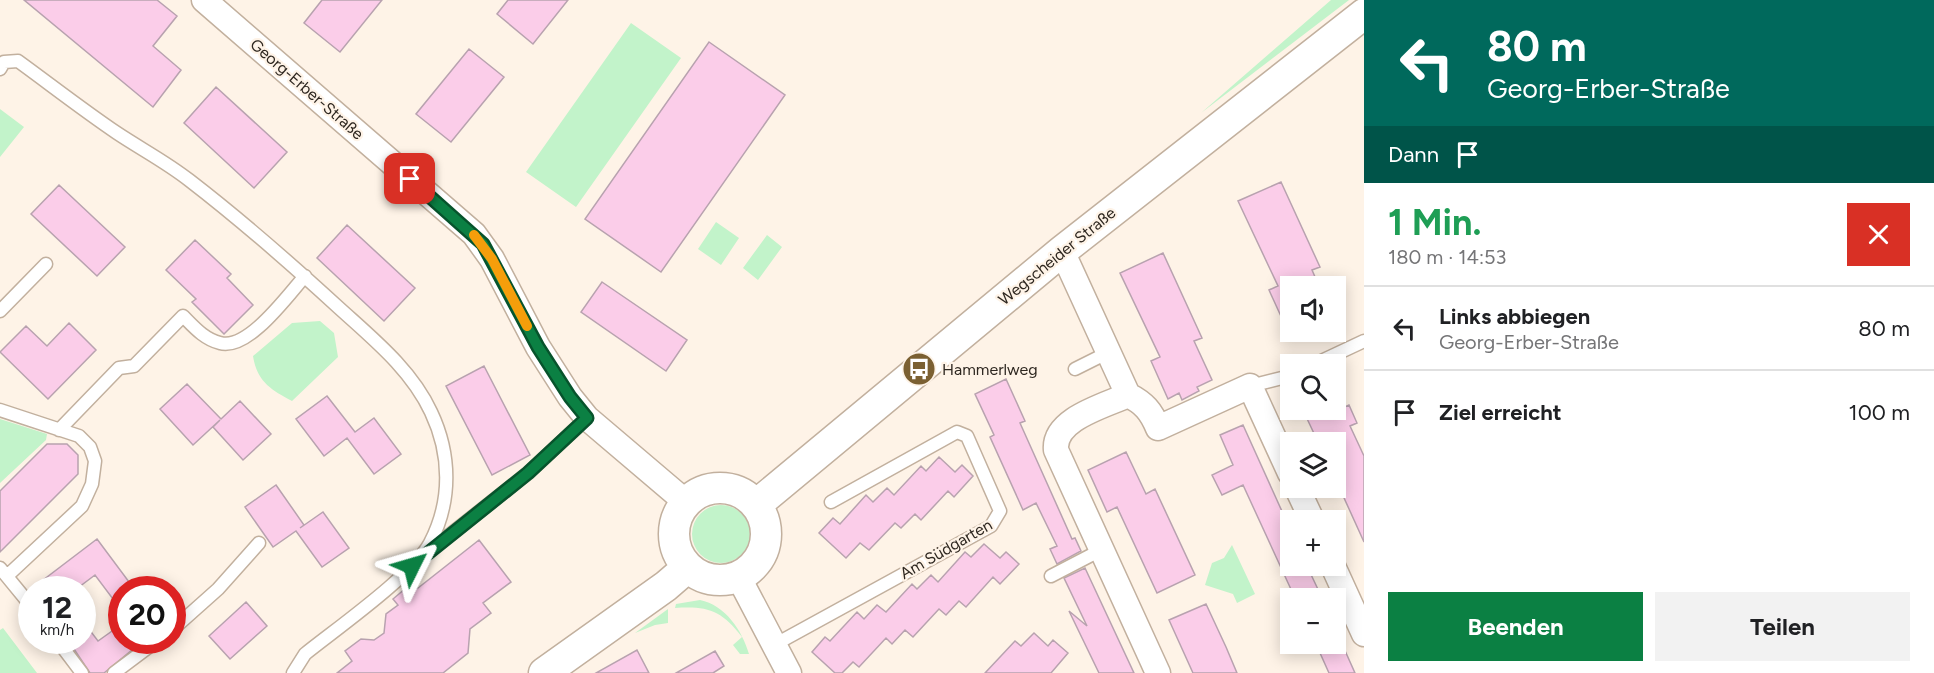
<!DOCTYPE html>
<html lang="de">
<head>
<meta charset="utf-8">
<style>
	body { margin:0; font-family:Figtree,sans-serif; background:#f2f2f2; color:#202124; height:100vh; display:flex; flex-direction:column; font-size:22px; white-space:nowrap }
	* { box-sizing:border-box; margin:0 }
	p { font-size:20px; color:#757577 }
	.icon { flex:none; width:33px; height:33px; fill:none; stroke:currentColor; stroke-width:2; stroke-linecap:round; stroke-linejoin:round }
	.map { position:relative; flex:1; overflow:hidden }
	.drawer { display:flex; flex-direction:column; background:#fff; width:570px }
	.drawer>* { flex:none }
	.top-card { background:#00695c; color:#fff; overflow:hidden }
	.controls { position:absolute; left:1280px; top:276px; display:grid; gap:12px }
	.controls a { display:grid; place-items:center; width:66px; height:66px; border-radius:0px; background:#fff; box-shadow:0 3px 15px #0003; font-size:30px }
	.speed { position:absolute; left:18px; top:576px; display:flex; gap:12px; font-size:30px; font-weight:700; text-align:center }
	.speed>* { display:grid; place-content:center; width:78px; height:78px; border-radius:50%; background:#fff; box-shadow:0 3px 15px #0003; line-height:1 }
	.speed small { font-size:15px; font-weight:400 }
	.speed .limit { border:9px solid #d22; background:#fff; color:#111 }
	.pin { position:absolute; display:grid; place-items:center; width:51px; height:51px; color:#fff; margin:-26px; border-radius:12px; box-shadow:0 3px 9px #0006 }
	.me { position:absolute; width:66px; margin:-33px; rotate:50deg; stroke-linejoin:round; filter:drop-shadow(0 0 4px #0008) }
	.turn { display:flex; align-items:center; gap:21px; height:126px; padding:0 24px; font-size:27px }
	.turn .icon { width:78px; height:78px; stroke-width:2.5 }
	.turn b { display:block; font-size:42px; line-height:51px }
	.then { display:flex; align-items:center; height:57px; padding:0 24px; background:#0003; gap:12px; font-size:22px }
	.round { display:grid; place-items:center; flex:none; width:63px; height:63px; border-radius:0px; background:#f2f2f2 }
	.summary { display:flex; align-items:center; justify-content:space-between; height:102px; padding:0 24px }
	h1 { font-size:36px; font-weight:700; line-height:45px; color:#1e9e55 }
	.primary-button { display:flex; gap:12px; margin-top:auto; padding:12px 24px }
	.primary-button a { flex:1; height:69px; border-radius:0px; background:#0b8043; color:#fff; font-size:24px; font-weight:700; line-height:69px; text-align:center }
	.primary-button a+a { background:#f2f2f2; color:#202124 }
	ul { padding:0; list-style:none }
	li { display:flex; align-items:center; gap:18px; height:84px; padding:0 24px; border-top:2px solid #e0e0e0 }
	li div { flex:1 }
	li b { display:block; font-size:22px }
	li em { font-style:normal }
	main { display:flex; flex:1; min-height:0 }
	.map>svg:first-child { display:block }
</style>
</head>
<body>
<main>
<div class="map">
<svg width="1364" height="673" viewBox="0 0 1364 673">
	<rect width="100%" height="100%" fill="#fef3e7"/>
	<!-- green -->
	<path fill="#c2f3ca" d="M1331,0H1349L1201,113Z
		M631,23L681,58L576,207L526,172Z
		M0,109L24,127L0,157Z
		M716,222L739,238L721,265L698,249Z
		M767,235L782,247L758,280L743,268Z
		M320,321L334,333L338,357L292,401C270,389 257,381 253,356L292,323Z
		M0,419L47,434L46,440L0,483Z
		M692 534a29 29 0 1 1 58 0a29 29 0 1 1-58 0Z
		M1232,545L1255,594L1237,603L1233,594L1205,585L1212,563L1224,558Z
		M700,600C725,605 742,630 749,654H740L733,645L742,637C721,610 708,606 675,608L676,604Z
		M668,609V623L655,625L635,633Z
		M3,628L37,673H0V630Z"/>
	<!-- building -->
	<path fill="#fbcde9" stroke="#b8a2af" stroke-width="1.5" d="M24,0H157L177,16L153,46L181,70L153,107Z
		M322,0H382L340,52L304,23Z
		M508,0H568L533,44L497,14Z
		M709,42L785,95L661,272L585,219Z
		M469,49L504,77L451,142L416,114Z
		M216,87L287,152L254,188L184,123Z
		M1281,182L1320,267L1312,270L1319,286H1290V336L1269,290L1278,286L1238,201Z
		M59,185L125,247L97,276L31,214Z
		M347,225L415,288L384,321L317,258Z
		M195,240L231,274L227,278L253,305L224,334L192,302L196,299L166,270Z
		M1163,253L1202,338L1194,341L1212,380L1197,387L1199,391L1182,400L1179,393L1168,399L1151,361L1160,357L1120,273Z
		M602,282L687,340L666,371L581,312Z
		M69,323L96,350L48,399L0,352L26,326L47,346Z
		M484,366L530,455L492,475L446,386Z
		M1006,379L1025,421L1020,423L1072,539L1075,538L1081,551L1057,564L1050,549L1057,546L1036,503L1023,510L990,437L994,435L975,394Z
		M187,384L221,419L240,401L271,434L243,460L213,427L220,420L193,445L160,409Z
		M327,396L355,432L374,418L401,454L374,474L347,438L324,456L296,419Z
		M1349,405L1357,423L1350,426L1364,456V542L1335,478V442H1318L1303,410H1325L1327,415Z
		M1243,425L1290,529V566H1307L1322,598H1295L1243,485L1222,495L1212,475L1233,465L1220,435Z
		M47,444H67L78,455V474L0,552V491Z
		M1126,452L1146,494L1155,489L1195,575L1157,593L1117,507L1107,512L1088,470Z
		M939,457L955,472L962,465L973,476L954,497L948,491L921,520L915,514L901,528L895,523L869,550L860,543L846,558L819,533L833,518L840,524L866,495L873,502L887,488L894,495L921,466L926,471Z
		M276,485L304,525L300,528L323,512L349,548L322,567L296,531L273,547L245,507Z
		M97,539L135,590H122V611L95,575L75,590H30Z
		M479,540L511,582L483,603L491,613L470,629L468,653L443,673H337L352,661L345,651L361,639L374,640L384,633L386,614L398,605L393,599L406,588H418Z
		M984,544L1000,558L1006,552L1019,564L1000,584L993,577L966,607L959,601L946,615L939,609L913,637L905,630L892,644L886,638L859,667L853,662L842,673H835L812,652L825,637L830,641L857,612L864,619L877,605L886,612L912,584L917,589L931,575L938,582L965,552L971,557Z
		M1085,568L1134,673H1099L1069,611L1087,626L1064,578Z
		M246,602L267,626L230,659L209,636Z
		M1206,604L1226,647L1237,673H1193L1169,620Z
		M82,620L98,641L122,624V640H144L104,673H90L68,640H82Z
		M1034,633L1048,646L1053,640L1068,653L1051,673H985L1015,641L1021,646Z
		M1316,644H1342L1355,673H1329Z
		M637,650L649,673H596Z
		M715,651L724,666L713,673H676Z"/>
	<g fill="none" stroke-linecap="round" stroke-linejoin="round">
		<defs>
			<path id="service" d="M0,69L4,62L18,61C51,85 83,110 117,133C141,149 166,162 189,180C241,220 290,263 338,307C372,338 411,369 431,412C451,454 452,501 430,543C413,575 336,629 305,654L293,673
				M0,311L46,264
				M1315,364L1364,341
				M1075,369L1109,352
				M1250,386L1290,376
				M0,410L79,436L90,447L95,461L92,484L82,506L7,576
				M59,430L119,368L134,366L183,316C194,327 204,339 220,343C248,351 288,295 305,276
				M428,552L528,473L587,418
				M0,568L32,607
				M1051,576L1101,550
				M172,630L218,589L259,543
				M57,640L82,673
				M774,645L991,526L1000,511L967,436L957,432L831,502
				M114,673L158,640"/>
			<path id="minor" d="M204,0L474,234L492,259L538,347L570,397L587,418L687,503
				M1062,251L1128,395C1144,403 1151,411 1158,428L1250,386L1290,473
				M1128,395C1104,406 1053,419 1056,450L1158,673
				M1297,488L1312,520
				M1333,566L1364,634
				M738,576L789,673"/>
			<path id="tertiary" d="M674 534a46 46 0 1 1 92 0a46 46 0 1 1-92 0Z
				M756,505L1062,251L1364,14
				M544,673L666,586L688,567"/>
		</defs>
		<!-- service casing -->
		<use href="#service" stroke="#c2b09e" stroke-width="15"/>
		<!-- minor casing -->
		<use href="#minor" stroke="#c2b09e" stroke-width="27"/>
		<!-- tertiary casing -->
		<use href="#tertiary" stroke="#c2b09e" stroke-width="33"/>
		<!-- service -->
		<use href="#service" stroke="#fff" stroke-width="12"/>
		<!-- minor -->
		<use href="#minor" stroke="#fff" stroke-width="24"/>
		<!-- tertiary -->
		<use href="#tertiary" stroke="#fff" stroke-width="30"/>
	</g>
	<g fill="none" stroke-linecap="round" stroke-linejoin="round">
		<defs>
			<path id="route" d="M410,179L483,244L538,347L570,397L587,418L528,473L412,566"/>
		</defs>
		<!-- route casing -->
		<use href="#route" stroke="#07532c" stroke-width="15"/>
		<!-- route -->
		<use href="#route" stroke="#0b8043" stroke-width="10"/>
		<!-- slow -->
		<path stroke="#f59e0b" stroke-width="10" d="M474,235L492,259L527,326"/>
	</g>
	<!-- icons -->
	<defs>
		<symbol id="bus-disc" viewBox="-11 -11 22 22"><circle r="9.5" fill="#7b6032" stroke="#fef3e7"/><path d="M-5-6H5V4H4V6H2V4H-2V6H-4V4H-5ZM-3.5-4V0h7V-4ZM-3.5 1.2v1.5H-2V1.2ZM2 1.2v1.5H3.5V1.2Z" fill="#fff"/></symbol>
	</defs>
	<g fill-rule="evenodd">
		<use href="#bus-disc" x="900" y="350" width="38" height="38"/>
	</g>
	<g text-anchor="middle" dominant-baseline="central" stroke-width="4.5" stroke-linejoin="round" paint-order="stroke">
		<!-- street labels -->
		<g font-size="16" fill="#2e2720" stroke="#fef3e7">
			<text transform="translate(307 89) rotate(41)">Georg-Erber-Straße</text>
			<text transform="translate(1057 256) rotate(-39)">Wegscheider Straße</text>
			<text transform="translate(946 549) rotate(-30)">Am Südgarten</text>
		</g>
		<!-- poi labels -->
		<g font-size="16" fill="#2e2720" stroke="#fef3e7" text-anchor="start">
			<text x="942" y="369">Hammerlweg</text>
		</g>
	</g>
</svg>
<div class="controls">
<a><svg class="icon" aria-label="sound" viewBox="0 0 24 24"><path d="M4 9h4l5-4v14l-5-4H4zM17 9q2 3 0 6"/></svg></a>
<a><svg class="icon" aria-label="search" viewBox="0 0 24 24"><circle cx="10" cy="10" r="6"/><path d="M15 15l6 6"/></svg></a>
<a><svg class="icon" aria-label="layers" viewBox="0 0 24 24"><path d="M12 4l9 5-9 5-9-5zM3 14l9 5 9-5"/></svg></a>
<a>+</a>
<a>−</a>
</div>
<div class="speed"><div>12<small>km/h</small></div><div class="limit">20</div></div>
<div class="pin" style="left:410px;top:179px;background:#d93025"><svg class="icon" aria-label="arrive" viewBox="0 0 24 24"><path d="M6 21V4h12l-3 4 3 4H6"/></svg></div>
<svg class="me" style="left:412px;top:566px" viewBox="-20 -20 40 40"><path d="M0-17L14 15 0 8-14 15z" fill="#0b8043" stroke="#fff" stroke-width="4"/></svg>
</div>
<section class="drawer">
<div class="top-card">
<div class="turn"><svg class="icon" aria-label="left" viewBox="0 0 24 24"><path d="M17 20v-9H6M10 6l-5 5 5 5"/></svg><div><b>80 m</b>Georg-Erber-Straße</div></div>
<div class="then">Dann<svg class="icon" aria-label="arrive" viewBox="0 0 24 24"><path d="M6 21V4h12l-3 4 3 4H6"/></svg></div>
</div>
<div class="summary"><div><h1>1 Min.</h1><p>180 m · 14:53</p></div><a class="round" style="background:#d93025;color:#fff"><svg class="icon" aria-label="close" viewBox="0 0 24 24"><path d="M6 6l12 12M18 6L6 18"/></svg></a></div>
<ul>
<li><svg class="icon" aria-label="left" viewBox="0 0 24 24"><path d="M17 20v-9H6M10 6l-5 5 5 5"/></svg><div><b>Links abbiegen</b><p>Georg-Erber-Straße</p></div><em>80 m</em></li>
<li><svg class="icon" aria-label="arrive" viewBox="0 0 24 24"><path d="M6 21V4h12l-3 4 3 4H6"/></svg><div><b>Ziel erreicht</b></div><em>100 m</em></li>
</ul>
<div class="primary-button"><a>Beenden</a><a>Teilen</a></div>
</section>
</main>
</body>
</html>
